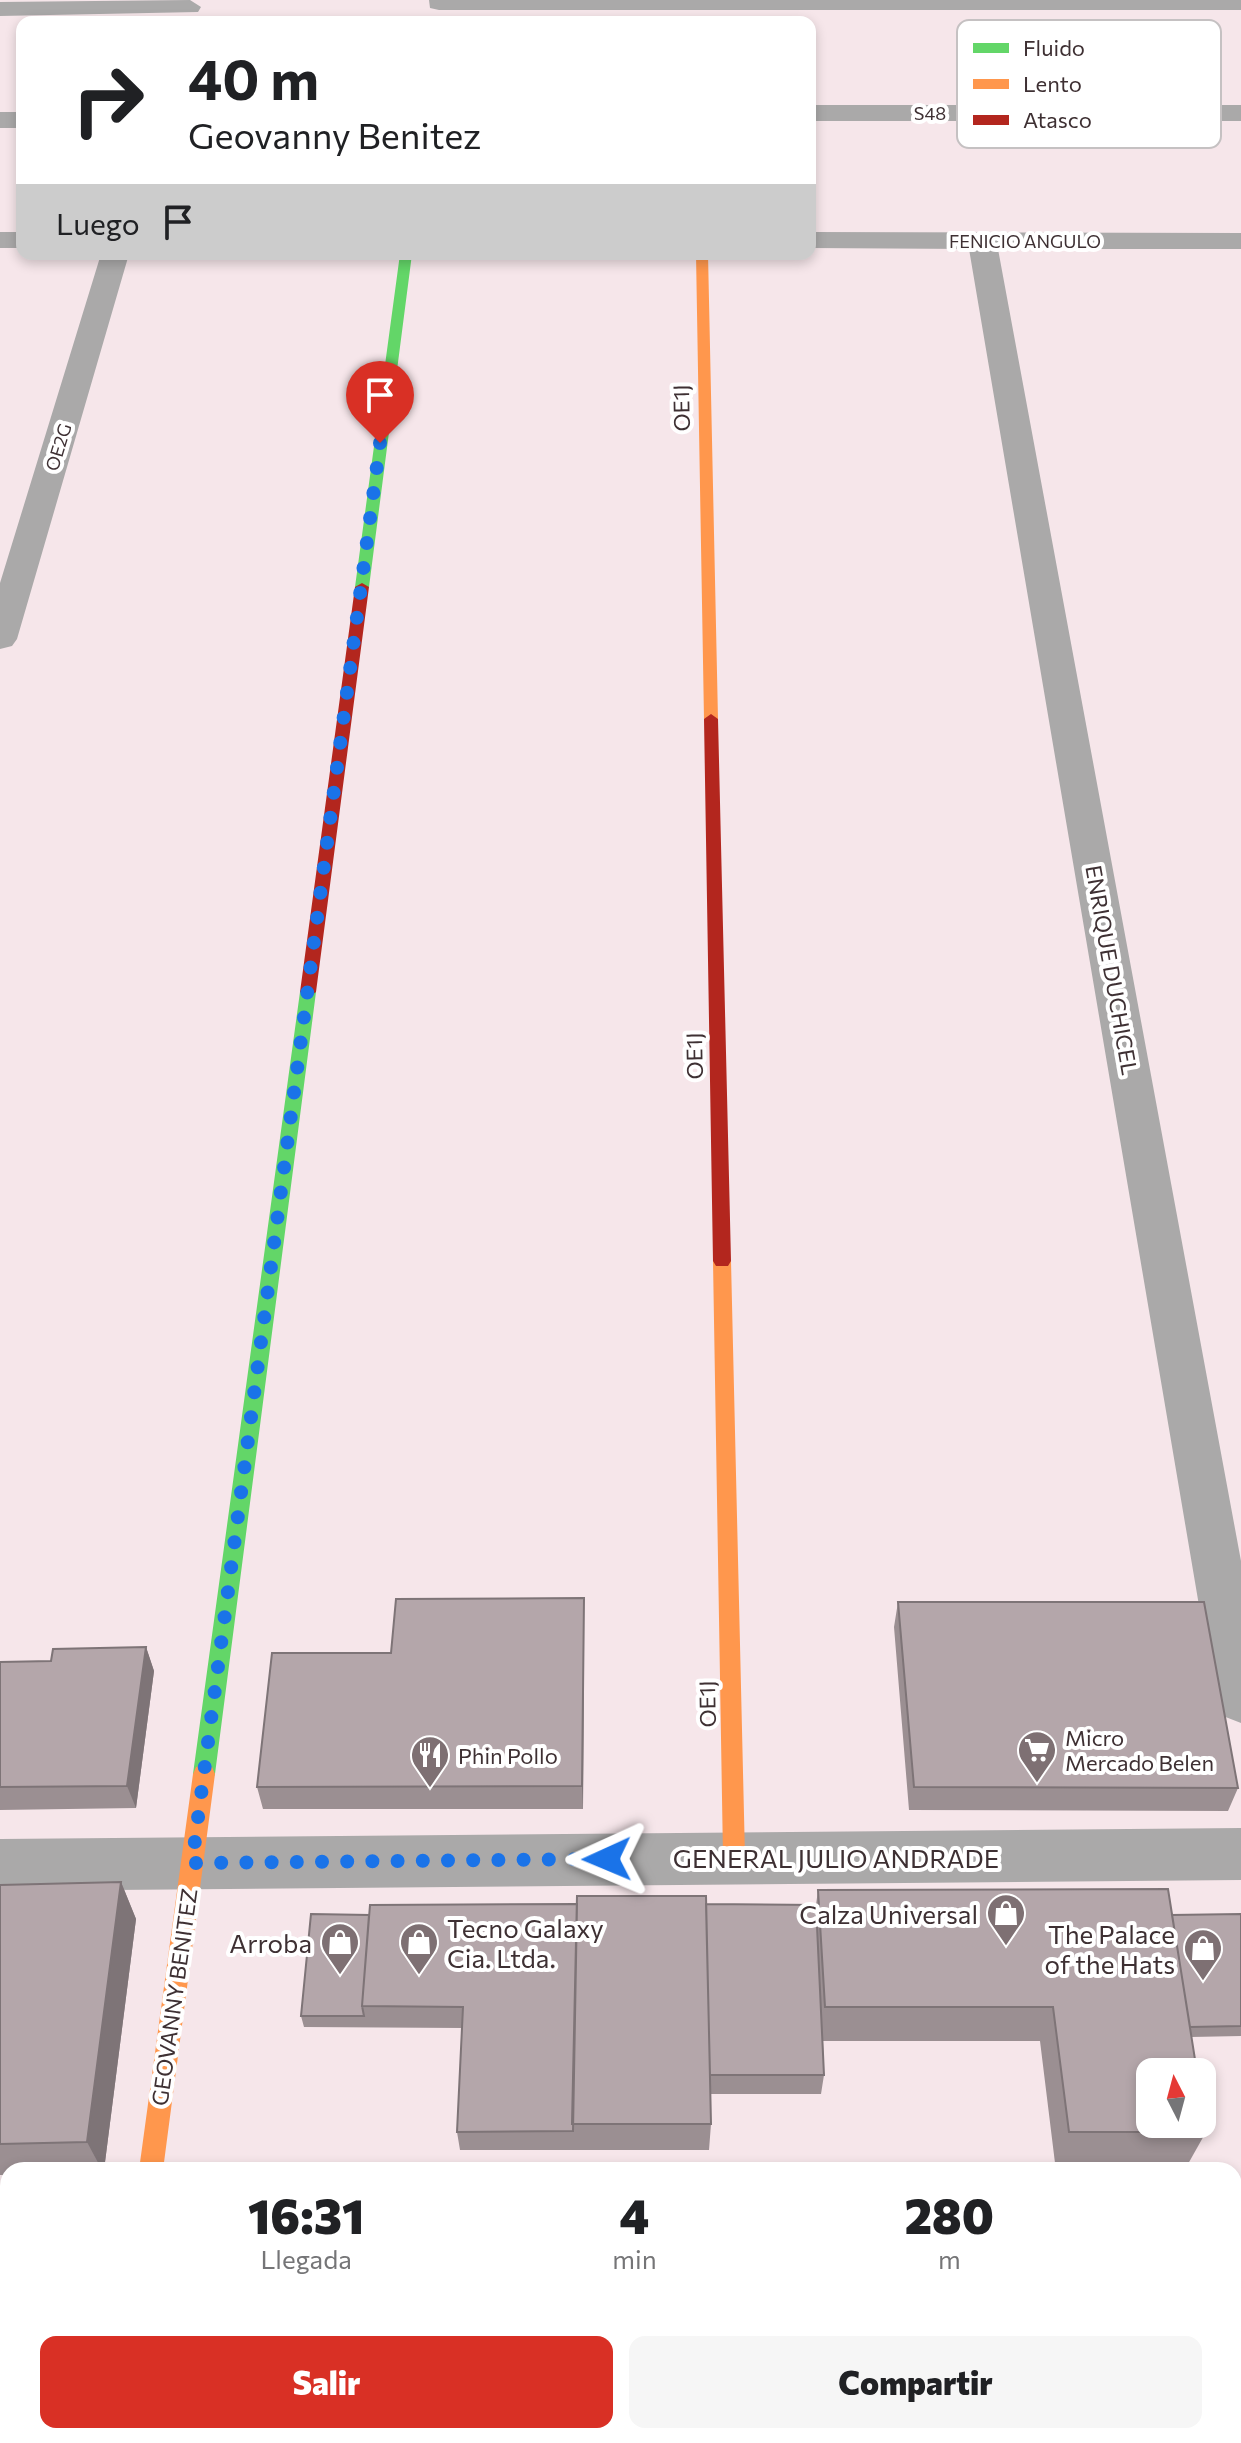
<!DOCTYPE html>
<html lang="es">
<head>
<meta charset="utf-8">
<style>
	body { margin:0; font-family:Commissioner,sans-serif; background:#f6f6f6; color:#202124; height:100vh; display:flex; flex-direction:column; font-size:30px; white-space:nowrap }
	* { box-sizing:border-box; margin:0 }
	p { font-size:26px; color:#757577 }
	.icon { flex:none; width:44px; height:44px; fill:none; stroke:currentColor; stroke-width:2; stroke-linecap:round; stroke-linejoin:round }
	.map { position:relative; flex:1; overflow:hidden }
	.drawer { position:absolute; left:0px; top:2162px; width:1242px; height:282px; display:flex; flex-direction:column; background:#fff; border-radius:24px 24px 0 0; box-shadow:0 4px 12px #0003 }
	.drawer>* { flex:none }
	.guide { position:absolute; left:16px; top:16px; width:800px; height:244px; border-radius:16px; box-shadow:0 4px 12px #0003; background:#fff; color:#202124; overflow:hidden }
	.needle { width:52px; rotate:354deg }
	.fabs { position:absolute; left:1136px; top:2058px; display:grid; gap:16px }
	.fabs a { display:grid; place-items:center; width:80px; height:80px; border-radius:16px; background:#fff; box-shadow:0 4px 12px #0003; font-size:40px }
	.pin { position:absolute; display:grid; place-items:center; width:68px; height:68px; color:#fff; margin:-82px -34px; border-radius:50% 50% 50% 0; rotate:-45deg; box-shadow:0 0 8px #0007 }
	.pin .icon { rotate:45deg }
	.me { position:absolute; width:88px; margin:-44px; rotate:269deg; stroke-linejoin:round; filter:drop-shadow(0 0 6px #0008) }
	.turn { display:flex; align-items:center; gap:28px; height:168px; padding:0 40px; font-size:36px }
	.turn .icon { width:104px; height:104px; stroke-width:2.5 }
	.turn b { display:block; font-size:56px; line-height:68px }
	.then { display:flex; align-items:center; height:76px; padding:0 40px; background:#0003; gap:16px; font-size:30px }
	.eta { display:flex; justify-content:space-evenly; align-items:center; height:136px; text-align:center }
	.eta b { font-size:48px; font-weight:800; line-height:56px }
	.primary-button { display:flex; gap:16px; margin-top:auto; padding:16px 40px }
	.primary-button a { flex:1; height:92px; border-radius:16px; background:#d93025; color:#fff; font-size:32px; font-weight:800; line-height:92px; text-align:center }
	.primary-button a+a { background:#f6f6f6; color:#202124 }
	.map>svg:first-child { display:block }
</style>
</head>
<body>
<div class="map">
<svg width="1241" height="2443" viewBox="0 0 1241 2443">
	<rect width="100%" height="100%" fill="#f6e6ea"/>
	<g fill="none" stroke-linecap="round" stroke-linejoin="round">
		<!-- street -->
		<path fill="#aaa9a9" fill-rule="evenodd" d="M190,0L201,7L198,12L0,16V2Z
			M429,0H1241V10H439L430,8Z
			M810,105H1241V121H810Z
			M0,112H22V128H0Z
			M0,232H22V248H0Z
			M810,232L1241,233V249H998L1241,1561V1723L1223,1716L1215,1700L969,249L810,248Z
			M101,254H129L17,639L12,646L0,649V583Z
			M1241,1828V1880L0,1891V1839Z
			M83,2436H147V2443H83Z"/>
		<!-- fast -->
		<path fill="#63d668" fill-rule="evenodd" d="M400,254H412L369,587L362,591L355,587Z
			M308,986L316,992L215,1774L212,1781L204,1784L196,1781L193,1774L300,992Z"/>
		<!-- slow -->
		<path fill="#ff974d" fill-rule="evenodd" d="M696,254H708L718,719L711,724L704,719Z
			M722,1254L728,1256L731,1261L745,1857L742,1864L734,1867L726,1864L723,1857L713,1261L716,1256Z
			M204,1764L212,1767L215,1774L163,2170H139L193,1774L196,1767Z"/>
		<!-- jam -->
		<path fill="#b3261e" fill-rule="evenodd" d="M362,583L369,587L316,992L308,998L300,992L355,587Z
			M711,714L718,719L731,1261L728,1266H716L713,1261L704,719Z"/>
	</g>
	<!-- wall -->
	<path fill="#9b8f92" d="M898,1602L1238,1788L1228,1811L909,1810L894,1627Z
		M584,1623L583,1809H263L257,1787L391,1653Z
		M146,1647L154,1671L136,1808L0,1810V1662L51,1661Z
		M121,1882L136,1919L104,2170H8V2175H0V1885Z
		M818,1890L1172,1915L1241,1914V2036L1191,2037L1206,2132L1188,2164L1055,2163L1040,2041H823L824,2075L821,2094H711V2124L709,2150H460L457,2132L462,2028L304,2027L301,2016L369,1915L706,1904L816,1905Z"/>
	<!-- shaded-wall -->
	<path fill="#7e7477" d="M584,1598V1623L583,1809L582,1786Z
		M146,1647L154,1671L136,1808L127,1786Z
		M121,1882L136,1919L104,2170H102L87,2142Z"/>
	<!-- building -->
	<path fill="#b4a6aa" stroke="#7e7477" stroke-width="2" d="M584,1598L582,1786L257,1787L272,1653H391L396,1599Z
		M898,1602H1204L1238,1788L914,1787Z
		M146,1647L127,1786L0,1787V1662L51,1661L53,1649Z
		M121,1882L87,2142L0,2144V1885Z
		M1168,1889L1197,2072H1150V2124H1202V2104L1206,2132H1069L1053,2007H825L818,1890Z
		M577,1896H706L711,2124H572Z
		M577,1904L573,2131L457,2132L463,2007L362,2006L370,1905Z
		M706,1904L816,1905L824,2075H710Z
		M311,1914L369,1915L362,2006L364,2016H301Z
		M1241,1914V2026L1190,2027L1172,1915Z"/>
	<g fill="none" stroke-linecap="round" stroke-linejoin="round">
		<!-- route -->
		<path stroke="#1a73e8" stroke-width="14" stroke-dasharray="0 25.2" d="M380,443L192,1863L607,1859"/>
	</g>
	<!-- icons -->
	<defs>
		<symbol id="supermarket-pin" viewBox="-11 -11 22 30"><path d="M0 17L-7.5 6A9.5 9.5 0 1 1 7.5 6Z" fill="#7e7073" stroke="#fff"/><path d="M-6-5.5h2.5l.6 2H6L4.5 2H-2.5L-4.4-4H-6ZM-1.5 3.2a1.3 1.3 0 1 0 .1 0ZM3 3.2a1.3 1.3 0 1 0 .1 0Z" fill="#fff"/></symbol>
		<symbol id="restaurant-pin" viewBox="-11 -11 22 30"><path d="M0 17L-7.5 6A9.5 9.5 0 1 1 7.5 6Z" fill="#7e7073" stroke="#fff"/><path d="M-5-6h1v4h1v-4h1v4h1v-4h1v5L-1.5 .5V6h-2V.5L-5-1ZM5-6V6H3V1.5H1.5Q1.5-4 5-6Z" fill="#fff"/></symbol>
		<symbol id="shop-pin" viewBox="-11 -11 22 30"><path d="M0 17L-7.5 6A9.5 9.5 0 1 1 7.5 6Z" fill="#7e7073" stroke="#fff"/><path d="M-5-2.5h2.3a2.7 3.5 0 0 1 5.4 0H5L5.5 6h-11ZM-1.5-2.5h3a1.5 2.3 0 0 0-3 0Z" fill="#fff"/></symbol>
	</defs>
	<g fill-rule="evenodd">
		<use href="#supermarket-pin" x="1015" y="1728" width="44" height="60"/>
		<use href="#restaurant-pin" x="408" y="1733" width="44" height="60"/>
		<use href="#shop-pin" x="984" y="1891" width="44" height="60"/>
		<use href="#shop-pin" x="318" y="1920" width="44" height="60"/>
		<use href="#shop-pin" x="397" y="1920" width="44" height="60"/>
		<use href="#shop-pin" x="1181" y="1926" width="44" height="60"/>
	</g>
	<g text-anchor="middle" dominant-baseline="central" stroke-width="8" stroke-linejoin="round" paint-order="stroke">
		<!-- far-street labels -->
		<g font-size="18" fill="#3e3033" stroke="#fff">
			<text x="930" y="113">S48</text>
			<text x="1025" y="241">FENICIO ANGULO</text>
			<text transform="translate(58 447) rotate(-73)">OE2G</text>
		</g>
		<!-- street labels -->
		<g font-size="22" fill="#3e3033" stroke="#fff">
			<text transform="translate(681 408) rotate(-91)">OE1J</text>
			<text transform="translate(1112 970) rotate(80)">ENRIQUE DUCHICEL</text>
			<text transform="translate(694 1056) rotate(-91)">OE1J</text>
			<text transform="translate(707 1704) rotate(-91)">OE1J</text>
			<text transform="translate(174 1997) rotate(-82)">GEOVANNY BENITEZ</text>
		</g>
		<!-- poi labels -->
		<g font-size="22" fill="#3e3033" stroke="#fff" text-anchor="start">
			<text x="1065" y="1737">Micro<tspan x="1065" dy="25">Mercado Belen</tspan></text>
			<text x="458" y="1755">Phin Pollo</text>
		</g>
		<!-- near-street labels -->
		<g font-size="26" fill="#3e3033" stroke="#fff">
			<text x="836" y="1857">GENERAL JULIO ANDRADE</text>
		</g>
		<!-- near-poi labels -->
		<g font-size="26" fill="#3e3033" stroke="#fff" text-anchor="end">
			<text x="978" y="1913">Calza Universal</text>
			<text x="447" y="1927" text-anchor="start">Tecno Galaxy<tspan x="447" dy="30">Cia. Ltda.</tspan></text>
			<text x="1175" y="1933">The Palace<tspan x="1175" dy="30">of the Hats</tspan></text>
			<text x="312" y="1942">Arroba</text>
		</g>
	</g>
	<!-- legend -->
	<rect x="957" y="20" width="264" height="128" rx="12" fill="#fff" stroke="#c5c1c2" stroke-width="2"/>
	<rect x="973" y="43" width="36" height="10" fill="#63d668"/>
	<rect x="973" y="79" width="36" height="10" fill="#ff974d"/>
	<rect x="973" y="115" width="36" height="10" fill="#b3261e"/>
	<g font-size="22" fill="#3e3033">
		<text x="1023" y="56">Fluido</text>
		<text x="1023" y="92">Lento</text>
		<text x="1023" y="128">Atasco</text>
	</g>
</svg>
<div class="fabs">
<a><svg class="needle" viewBox="-14 -14 28 28"><path d="M0-13l5 13h-10z" fill="#e53935"/><path d="M0 13l5-13h-10z" fill="#757577"/></svg></a>
</div>
<div class="pin" style="left:380px;top:443px;background:#d93025"><svg class="icon" aria-label="arrive" viewBox="0 0 24 24"><path d="M6 21V4h12l-3 4 3 4H6"/></svg></div>
<svg class="me" style="left:607px;top:1859px" viewBox="-20 -20 40 40"><path d="M0-17L14 15 0 8-14 15z" fill="#1a73e8" stroke="#fff" stroke-width="4"/></svg>
<div class="guide">
<div class="turn"><svg class="icon" aria-label="right" viewBox="0 0 24 24"><path d="M7 20v-9h11M14 6l5 5-5 5"/></svg><div><b>40 m</b>Geovanny Benitez</div></div>
<div class="then">Luego<svg class="icon" aria-label="arrive" viewBox="0 0 24 24"><path d="M6 21V4h12l-3 4 3 4H6"/></svg></div>
</div>
<section class="drawer">
<div class="eta">
<div><b>16:31</b><p>Llegada</p></div>
<div><b>4</b><p>min</p></div>
<div><b>280</b><p>m</p></div>
</div>
<div class="primary-button"><a>Salir</a><a>Compartir</a></div>
</section>
</div>
</body>
</html>
